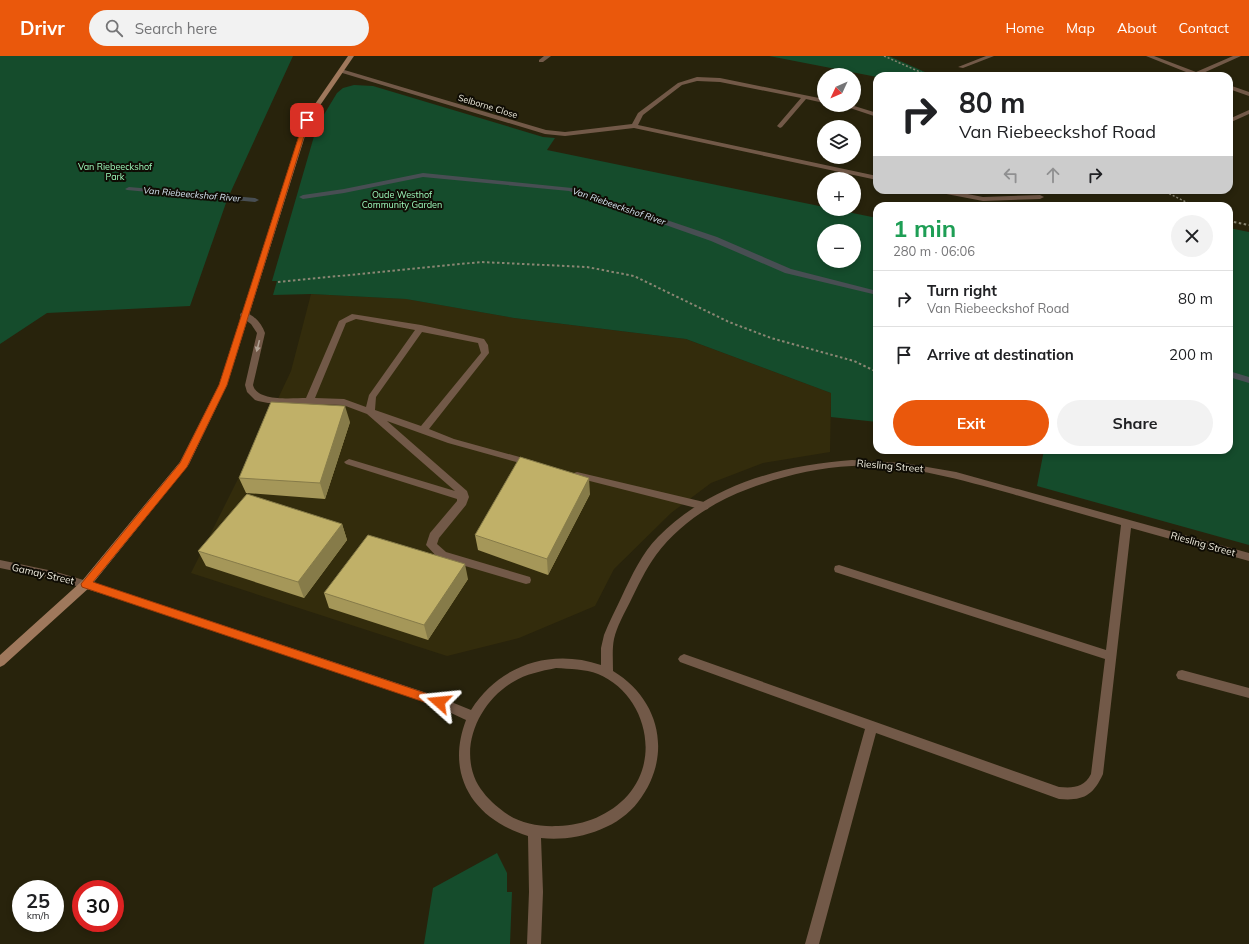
<!DOCTYPE html>
<html lang="en">
<head>
<meta charset="utf-8">
<style>
	body { margin:0; font-family:Mulish,sans-serif; background:#f2f2f2; color:#202124; height:100vh; display:flex; flex-direction:column; font-size:15px; white-space:nowrap }
	* { box-sizing:border-box; margin:0 }
	p { font-size:13px; color:#757577 }
	.icon { flex:none; width:22px; height:22px; fill:none; stroke:currentColor; stroke-width:2; stroke-linecap:round; stroke-linejoin:round }
	.map { position:relative; flex:1; overflow:hidden }
	.panel { position:absolute; left:873px; top:146px; width:360px; height:252px; display:flex; flex-direction:column; background:#fff; border-radius:12px; box-shadow:0 2px 6px #0003 }
	.panel>* { flex:none }
	.hud { position:absolute; left:873px; top:16px; width:360px; height:122px; border-radius:12px; box-shadow:0 2px 6px #0003; background:#fff; color:#202124; overflow:hidden }
	.needle { width:26px; rotate:226deg }
	.buttons { position:absolute; left:817px; top:12px; display:grid; gap:8px }
	.buttons a { display:grid; place-items:center; width:44px; height:44px; border-radius:50%; background:#fff; box-shadow:0 2px 6px #0003; font-size:20px }
	.speed { position:absolute; left:12px; top:824px; display:flex; gap:8px; font-size:20px; font-weight:700; text-align:center }
	.speed>* { display:grid; place-content:center; width:52px; height:52px; border-radius:50%; background:#fff; box-shadow:0 2px 6px #0003; line-height:1 }
	.speed small { font-size:10px; font-weight:400 }
	.speed .limit { border:6px solid #d22; background:#fff; color:#111 }
	.pin { position:absolute; display:grid; place-items:center; width:34px; height:34px; color:#fff; margin:-17px; border-radius:8px; box-shadow:0 2px 6px #0006 }
	.me { position:absolute; width:44px; margin:-22px; rotate:288deg; stroke-linejoin:round; filter:drop-shadow(0 0 3px #0008) }
	.turn { display:flex; align-items:center; gap:14px; height:84px; padding:0 20px; font-size:18px }
	.turn .icon { width:52px; height:52px; stroke-width:2.5 }
	.turn b { display:block; font-size:28px; line-height:34px }
	.lanes { display:flex; align-items:center; height:38px; padding:0 20px; background:#0003; justify-content:center; gap:20px; direction:ltr }
	.lanes .off { opacity:.35 }
	.round { display:grid; place-items:center; flex:none; width:42px; height:42px; border-radius:21px; background:#f2f2f2 }
	.overview { display:flex; align-items:center; justify-content:space-between; height:68px; padding:0 20px }
	h1 { font-size:24px; font-weight:700; line-height:30px; color:#1e9e55 }
	.button { display:flex; gap:8px; margin-top:auto; padding:8px 20px }
	.button a { flex:1; height:46px; border-radius:24px; background:#ea580c; color:#fff; font-size:16px; font-weight:700; line-height:46px; text-align:center }
	.button a+a { background:#f2f2f2; color:#202124 }
	ul { padding:0; list-style:none }
	li { display:flex; align-items:center; gap:12px; height:56px; padding:0 20px; border-top:1px solid #e0e0e0 }
	li div { flex:1 }
	li b { display:block; font-size:15px }
	li em { font-style:normal }
	header { display:flex; align-items:center; gap:24px; box-sizing:border-box; height:56px; padding:0 20px; background:#ea580c; color:#fff }
	header strong { font-size:19px }
	nav { display:flex; gap:22px; margin-inline-start:auto; font-size:14px }
	.search { width:280px; height:36px; background:#f2f2f2; display:flex; align-items:center; gap:10px; box-sizing:border-box; padding:0 14px; border-radius:22px; color:#757577; font-size:15px }
	.map>svg:first-child { display:block }
</style>
</head>
<body>
<header>
<strong>Drivr</strong>
<div class="search"><svg class="icon" aria-label="search" viewBox="0 0 24 24"><circle cx="10" cy="10" r="6"/><path d="M15 15l6 6"/></svg>Search here</div>
<nav><a>Home</a><a>Map</a><a>About</a><a>Contact</a></nav>
</header>
<div class="map">
<svg width="1249" height="888" viewBox="0 0 1249 888">
	<rect width="100%" height="100%" fill="#28230c"/>
	<!-- built -->
	<path fill="#332c0c" d="M311,238L407,243L514,262L686,283L831,337L830,396L763,407L711,427L671,457L614,513L595,550L519,582L447,600L191,517L275,349L291,315Z"/>
	<!-- green -->
	<path fill="#154c2c" fill-rule="evenodd" d="M0,0H293L227,144L190,250L47,257L0,288Z
		M769,0H889L934,20L877,21Z
		M354,29L373,30L543,81L555,82L547,94L824,151V153H833L877,162V366L831,361V337L686,283L514,262L406,243L311,238L273,239L277,225H272L317,70L337,37L343,32ZM824,175H854V205H824Z
		M1229,172L1249,176V489L1037,430L1044,394H1229Z
		M497,797L507,817V836H512L510,888H424L433,832Z"/>
	<g fill="none" stroke-linecap="round" stroke-linejoin="round">
		<!-- stream -->
		<path fill="#484e53" fill-rule="evenodd" d="M423,117L572,132L717,181L791,213L877,235V239L785,217L711,185L569,135L423,121L344,137L303,143L299,141L303,139L344,133Z
			M129,131L255,142L259,144L255,146L127,134L125,133Z
			M1229,315L1249,321V327L1229,321Z"/>
		<!-- path-far1 -->
		<path stroke="#8a8673" stroke-width="1.5" stroke-dasharray="2 2" stroke-linecap="butt" d="M884,0L929,20
			M1162,134L1194,150"/>
		<!-- path -->
		<path stroke="#8a8673" stroke-width="2" stroke-dasharray="2.5 2.5" stroke-linecap="butt" d="M1229,165L1249,169
			M278,226L481,206L587,211L634,220L729,266L771,282L854,305L877,316"/>
		<!-- lane -->
		<path fill="#725948" fill-rule="evenodd" d="M986,0H994L963,12L958,11Z
			M1249,54V58L1229,67V63Z
			M241,257C252,255 262,268 265,277L253,329C257,346 292,342 306,342L339,265L352,258L421,269L484,283L488,289L489,297L429,373L454,383L534,405L536,407L534,409L531,410L448,387L387,365L467,435L469,441L466,449L439,482L437,488L446,496L530,521L531,524L530,527L526,528L438,502L426,489L430,477L457,445V443L346,408L344,406L349,403L455,435L367,358L343,349L268,347L258,345L255,344L247,336L245,329L257,277L251,268L241,261L240,259ZM356,263L415,274L369,339L366,351L344,343L315,342L346,267ZM422,276L478,287L481,297L421,370L375,354L376,341Z
			M577,416L704,446L708,447L709,450L708,453L704,454L574,421L572,419L574,417Z"/>
		<!-- street -->
		<path fill="#725948" fill-rule="evenodd" d="M544,0H551L543,6H539V4Z
			M1146,0H1154L1196,16L1233,0H1241L1201,18L1204,20H1196Z
			M341,13L546,74L565,76L632,68L638,57L678,27L697,21L720,22L824,43V47L806,43L782,71L780,72L777,70L801,42L720,26L697,25L682,29L643,59L638,69L877,120V124L634,72L565,80L545,78L339,16L338,15Z
			M1229,29L1249,36V40L1229,33Z
			M841,49H851L877,57V61Z
			M932,134H947L983,141L1040,139L1044,141L1040,143L983,145L936,136Z
			M852,404L904,407L956,416L1249,497V505L1131,472L1103,718C1093,740 1083,745 1059,743L876,677L819,888H805L865,673L680,606L678,603L680,600L684,598L1059,731C1073,732 1084,732 1091,718L1105,603L835,516L834,513L835,510L839,509L1106,594L1121,469C1083,458 1046,448 1009,437C958,423 906,408 852,410C816,412 782,420 748,433C713,446 679,468 656,499C645,514 638,530 630,546C624,558 617,570 614,583C612,593 613,604 613,615C661,644 673,701 638,746C617,774 574,786 541,782L543,836L541,888H527L529,836L528,780C473,763 445,719 466,664L436,650L113,541L53,523L0,512V504L53,515L114,533L439,641L471,654C499,609 551,592 601,609V592L604,579C609,566 616,553 622,540C632,519 642,497 658,481C709,429 782,409 852,404ZM556,612C570,613 585,613 598,618C644,637 662,700 628,739C610,759 585,769 558,770C537,771 516,767 499,752C490,745 481,735 476,725C459,688 481,645 513,626C526,618 541,615 556,612Z
			M1182,614L1249,632V642L1178,623L1176,619L1178,615Z"/>
		<!-- secondary -->
		<path fill="#9f785c" fill-rule="evenodd" d="M348,0H354L310,64L227,329L189,408L90,531L4,609L0,611V599L82,525L180,406L219,329L304,64Z"/>
	</g>
	<!-- wall -->
	<path fill="#a59759" d="M350,366L325,443L246,437L239,422Z
		M590,438L548,519L478,494L475,479Z
		M342,468L347,484L304,542L206,510L198,495Z
		M468,523L428,584L329,552L324,537Z"/>
	<!-- shaded-wall -->
	<path fill="#867b49" d="M345,350L350,366L325,443L320,427Z
		M589,422L590,438L548,519L547,503Z
		M342,468L347,484L304,542L298,526Z
		M465,508L468,523L428,584L424,569Z"/>
	<!-- building -->
	<path fill="#c0b068" stroke="#867b49" d="M271,346L345,350L320,427L239,422Z
		M520,401L589,422L547,503L475,479Z
		M247,438L342,468L298,526L198,495Z
		M368,479L465,508L424,569L324,537Z"/>
	<!-- one-way arrows -->
	<defs><path id="oneway-solid" d="M-6-.8H1V-3.2L6.5 0L1 3.2V.8H-6Z"/></defs>
	<use fill="#b0a293" href="#oneway-solid" transform="translate(258 290) rotate(104)"/>
	<!-- route -->
	<path fill="#ea580c" stroke="#983908" d="M307,62L309,64L227,329L187,411L93,526L443,643L445,646L443,649L439,651L82,531L81,528L180,407L219,329L304,64Z"/>
	<g text-anchor="middle" dominant-baseline="central" stroke-width="4" stroke-linejoin="round" paint-order="stroke">
		<!-- far-street labels -->
		<g font-size="9" fill="#efecde" stroke="#0f0c04">
			<text transform="translate(488 50) rotate(17)">Selborne Close</text>
		</g>
		<!-- far-park labels -->
		<g font-size="9" fill="#9efbbd" stroke="#0f0c04">
			<text x="115" y="110">Van Riebeeckshof<tspan x="115" dy="10">Park</tspan></text>
			<text x="402" y="138">Oude Westhof<tspan x="402" dy="10">Community Garden</tspan></text>
		</g>
		<!-- far-water labels -->
		<g font-size="9" font-style="italic" fill="#d6e4f2" stroke="#0f0c04">
			<text transform="translate(192 138) rotate(5)">Van Riebeeckshof River</text>
			<text transform="translate(619 150) rotate(19)">Van Riebeeckshof River</text>
		</g>
		<!-- street labels -->
		<g font-size="10" fill="#efecde" stroke="#0f0c04">
			<text transform="translate(890 410) rotate(5)">Riesling Street</text>
			<text transform="translate(1203 488) rotate(16)">Riesling Street</text>
			<text transform="translate(43 518) rotate(13)">Gamay Street</text>
		</g>
	</g>
</svg>
<div class="buttons">
<a><svg class="needle" viewBox="-14 -14 28 28"><path d="M0-13l5 13h-10z" fill="#e53935"/><path d="M0 13l5-13h-10z" fill="#757577"/></svg></a>
<a><svg class="icon" aria-label="layers" viewBox="0 0 24 24"><path d="M12 4l9 5-9 5-9-5zM3 14l9 5 9-5"/></svg></a>
<a>+</a>
<a>−</a>
</div>
<div class="speed"><div>25<small>km/h</small></div><div class="limit">30</div></div>
<div class="pin" style="left:307px;top:64px;background:#d93025"><svg class="icon" aria-label="arrive" viewBox="0 0 24 24"><path d="M6 21V4h12l-3 4 3 4H6"/></svg></div>
<svg class="me" style="left:439px;top:646px" viewBox="-20 -20 40 40"><path d="M0-17L14 15 0 8-14 15z" fill="#ea580c" stroke="#fff" stroke-width="4"/></svg>
<div class="hud">
<div class="turn"><svg class="icon" aria-label="right" viewBox="0 0 24 24"><path d="M7 20v-9h11M14 6l5 5-5 5"/></svg><div><b>80 m</b>Van Riebeeckshof Road</div></div>
<div class="lanes"><svg class="icon off" aria-label="left" viewBox="0 0 24 24"><path d="M17 20v-9H6M10 6l-5 5 5 5"/></svg><svg class="icon off" aria-label="ahead" viewBox="0 0 24 24"><path d="M12 20V5M6 11l6-6 6 6"/></svg><svg class="icon" aria-label="right" viewBox="0 0 24 24"><path d="M7 20v-9h11M14 6l5 5-5 5"/></svg></div>
</div>
<section class="panel">
<div class="overview"><div><h1>1 min</h1><p>280 m · 06:06</p></div><a class="round"><svg class="icon" aria-label="close" viewBox="0 0 24 24"><path d="M6 6l12 12M18 6L6 18"/></svg></a></div>
<ul>
<li><svg class="icon" aria-label="right" viewBox="0 0 24 24"><path d="M7 20v-9h11M14 6l5 5-5 5"/></svg><div><b>Turn right</b><p>Van Riebeeckshof Road</p></div><em>80 m</em></li>
<li><svg class="icon" aria-label="arrive" viewBox="0 0 24 24"><path d="M6 21V4h12l-3 4 3 4H6"/></svg><div><b>Arrive at destination</b></div><em>200 m</em></li>
</ul>
<div class="button"><a>Exit</a><a>Share</a></div>
</section>
</div>
</body>
</html>
